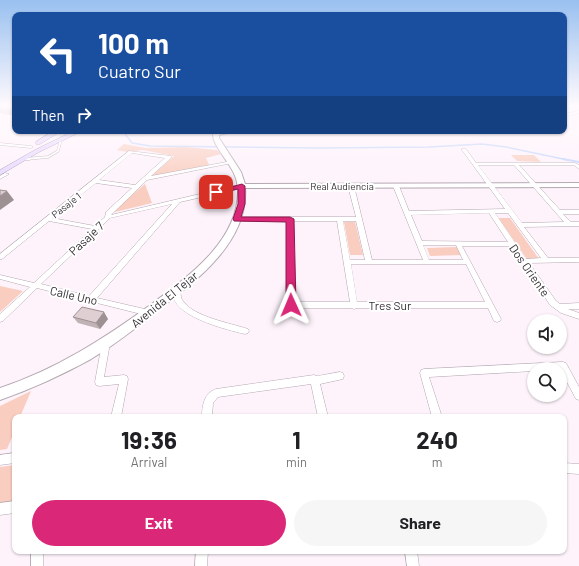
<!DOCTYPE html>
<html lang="en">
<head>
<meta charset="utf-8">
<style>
	body { margin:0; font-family:Barlow,sans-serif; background:#f6f6f6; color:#202124; height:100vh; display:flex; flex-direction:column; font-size:15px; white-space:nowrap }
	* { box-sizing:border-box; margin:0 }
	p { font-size:13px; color:#757577 }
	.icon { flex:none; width:22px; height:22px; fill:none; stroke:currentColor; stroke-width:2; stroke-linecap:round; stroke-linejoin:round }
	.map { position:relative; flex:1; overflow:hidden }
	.drawer { position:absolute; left:12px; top:414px; width:555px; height:140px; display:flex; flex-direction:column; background:#fff; border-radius:8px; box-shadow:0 1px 3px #0004 }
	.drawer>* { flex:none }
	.guide { position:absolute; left:12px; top:12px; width:555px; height:122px; border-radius:8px; box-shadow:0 1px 3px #0004; background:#1a4fa0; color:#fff; overflow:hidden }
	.buttons { position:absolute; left:527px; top:314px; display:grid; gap:8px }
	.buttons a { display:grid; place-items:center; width:40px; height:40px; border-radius:50%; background:#fff; box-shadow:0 1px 3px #0004; font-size:20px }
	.pin { position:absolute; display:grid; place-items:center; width:34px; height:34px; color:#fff; margin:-17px; border-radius:8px; box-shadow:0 2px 6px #0006 }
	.me { position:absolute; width:44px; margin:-22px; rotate:359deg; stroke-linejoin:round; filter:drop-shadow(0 0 3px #0008) }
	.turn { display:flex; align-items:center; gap:14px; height:84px; padding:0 20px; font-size:18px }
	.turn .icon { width:52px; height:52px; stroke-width:2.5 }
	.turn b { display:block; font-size:28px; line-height:34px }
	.then { display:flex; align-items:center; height:38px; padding:0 20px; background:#0003; gap:8px; font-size:15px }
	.eta { display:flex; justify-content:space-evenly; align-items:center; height:68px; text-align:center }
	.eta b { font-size:24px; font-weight:700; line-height:28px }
	.action { display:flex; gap:8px; margin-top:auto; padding:8px 20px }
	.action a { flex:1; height:46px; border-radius:24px; background:#db2777; color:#fff; font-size:16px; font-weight:700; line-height:46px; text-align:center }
	.action a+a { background:#f6f6f6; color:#202124 }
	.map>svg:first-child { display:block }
</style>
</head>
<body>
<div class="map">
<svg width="579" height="566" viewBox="0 0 579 566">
	<rect width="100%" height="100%" fill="#fef3fb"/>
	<!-- green -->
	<path fill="#f9cdbf" d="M124,144L146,148L185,147L217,150L221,154L206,158L209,165L150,177L174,156L143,150L127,152L117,150Z
		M511,155H534L541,162L517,161Z
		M145,184L152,203L111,213Z
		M498,218H510L539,259H527Z
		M355,222L363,255H350L344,222Z
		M457,247L462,255L430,256L427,248Z
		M0,286L23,291L0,312Z
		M31,391L20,417H15V430L7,449L0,450V406Z
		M15,465V502L0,504V467Z"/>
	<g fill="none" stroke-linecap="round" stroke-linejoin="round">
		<!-- stream-far1 -->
		<path stroke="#c3d3fb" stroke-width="1.5" d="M123,131L132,143L150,146L319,148L429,147L482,144L506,147L568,160"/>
		<!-- stream -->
		<path stroke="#c3d3fb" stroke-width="2" d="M563,159L579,162"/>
		<defs>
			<path id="lane-far1" d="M25,159L48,157L58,151L61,139"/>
			<path id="lane" d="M25,159H29"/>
			<path id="street" d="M579,111V113L564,117V115Z
				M0,143L31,146L33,147L31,148L0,145Z
				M462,149H466L476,163H575L579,165V169L574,165H519L560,210H579V214H563L571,222H579V226L524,227L548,258H579V262L529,263L556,301L560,304L579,303V309H568L579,313V319L561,313L550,305L511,246H462L501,319L500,321L497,322L494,321L488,308H357L354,309L351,308H291L288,307L287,305V221H237L234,219L237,217H356L348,186L351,184L354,186L372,260H423L393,186L394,185H398L399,186L409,211L505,209L462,150ZM478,165H514L564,222L522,223ZM489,213L508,242L422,241L411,215ZM495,213H508L541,258L526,259ZM293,221H337L350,302H295ZM343,221H356L365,260H350ZM423,245H456L463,260H429ZM351,264H466L485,302H357Z
				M129,151L171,156V158L151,176L232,161L234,162L232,163L147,180L111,215L242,184L245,186L242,188L180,202L97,298L149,310L152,311L153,313L152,315L149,316L37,288L3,321L0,322V314L30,287L0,279V275L34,283L92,229L49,221L2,259H0V254ZM132,153L165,158L135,185L99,180ZM96,183L132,188L106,212L105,217L95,226L52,218ZM172,204L89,296L41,284L110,218Z
				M5,173L9,174L0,179V176Z
				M177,288L180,289C181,293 180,297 183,301C194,317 230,323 248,329L249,331L248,333L245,334C228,330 165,315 174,289Z
				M106,340L109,341L110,343L104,377L124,375L127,376L128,379L121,417H111L119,384L99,386L96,385L95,382L102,343L103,341Z
				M563,362L566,363L579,387V400L576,399L560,369H534V371L429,377L442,417H432L420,373L421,370L424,369Z
				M340,372L343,373L344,376L343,379L320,384L328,417H318L311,384L218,397L213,403L212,417H202C202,406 204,393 216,389L314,375L317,376Z
				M15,453V463L0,465V455Z
				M564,463L579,464V474L564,473Z
				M15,501V513L0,515V503Z
				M31,551H43V566H31Z
				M196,551H208L207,566H195Z
				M405,551H417L419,566H407Z"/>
			<path id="secondary" d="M212,131H236L219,135V138L241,172L245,184L579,183V187L245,188C249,242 195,282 157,311C136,328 114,345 91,359C62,375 31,389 0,400V388C57,369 105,338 153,303C189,276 238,241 238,191C238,169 221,158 214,140C213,137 213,134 212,131Z"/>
			<path id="primary" d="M53,131H61L40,144H36V142Z
				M74,131H82L39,152L0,175V170L35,150Z"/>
		</defs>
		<!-- lane-far1 casing -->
		<use href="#lane-far1" stroke="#b3a7b0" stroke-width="3"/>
		<!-- lane casing -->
		<use href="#lane" stroke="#b3a7b0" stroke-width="3.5"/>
		<!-- street casing -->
		<use href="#street" stroke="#b3a7b0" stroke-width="1"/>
		<!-- secondary casing -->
		<use href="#secondary" stroke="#b3a7b0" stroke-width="2"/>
		<!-- primary casing -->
		<use href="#primary" stroke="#9d8cb6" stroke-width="1"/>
		<!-- lane-far1 -->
		<use href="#lane-far1" stroke="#fff" stroke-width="2"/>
		<!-- lane -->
		<use href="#lane" stroke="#fff" stroke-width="2.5"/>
		<!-- street -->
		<use href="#street" fill="#fff" fill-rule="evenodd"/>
		<!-- secondary -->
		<use href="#secondary" fill="#fff" fill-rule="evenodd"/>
		<!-- primary -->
		<use href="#primary" fill="#e6d8fe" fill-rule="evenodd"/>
	</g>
	<!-- wall -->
	<path fill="#c1b2b5" d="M0,106H15V113L10,115L0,113Z
		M73,317L108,319L100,329L78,323Z"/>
	<!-- shaded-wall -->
	<path fill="#9d9193" d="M7,106H15V113L10,115L5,107Z
		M7,191L14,200L0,210V196Z
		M104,312L108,319L100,329L96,323Z"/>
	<!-- building -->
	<path fill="#e0cfd2" stroke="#9d9193" d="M0,190L7,191L0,196Z
		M82,307L104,312L96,323L73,317Z"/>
	<!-- sky -->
	<linearGradient id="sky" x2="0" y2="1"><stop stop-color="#99c0f0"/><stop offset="0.57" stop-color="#fffafd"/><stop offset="1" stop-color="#fffafd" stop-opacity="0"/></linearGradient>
	<rect width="579" height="186" fill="url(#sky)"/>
	<!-- route -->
	<path fill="#db2777" stroke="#8e194d" d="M242,184L245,186V204L241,217H290L294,219L296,305L294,308H287L286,305V222L234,221L233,219L238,204V189L216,194L213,192Z"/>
	<g text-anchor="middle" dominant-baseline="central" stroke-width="4" stroke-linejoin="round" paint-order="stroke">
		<!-- far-street labels -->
		<g font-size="10" fill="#342f33" stroke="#fff">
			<text x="342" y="186">Real Audiencia</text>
			<text transform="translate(66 205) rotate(-38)">Pasaje 1</text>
		</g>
		<!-- street labels -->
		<g font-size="12" fill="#342f33" stroke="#fff">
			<text transform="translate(86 238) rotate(-43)">Pasaje 7</text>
			<text transform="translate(530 270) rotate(55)">Dos Oriente</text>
			<text transform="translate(74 295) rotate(13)">Calle Uno</text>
			<text transform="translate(164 299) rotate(-39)">Avenida El Tejar</text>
			<text x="390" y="305">Tres Sur</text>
		</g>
	</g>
</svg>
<div class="buttons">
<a><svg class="icon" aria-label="sound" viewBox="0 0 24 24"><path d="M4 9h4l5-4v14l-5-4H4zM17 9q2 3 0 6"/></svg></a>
<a><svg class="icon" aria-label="search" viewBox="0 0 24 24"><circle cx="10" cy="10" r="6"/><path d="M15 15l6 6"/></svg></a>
</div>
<div class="pin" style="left:216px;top:192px;background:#d93025"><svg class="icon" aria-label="arrive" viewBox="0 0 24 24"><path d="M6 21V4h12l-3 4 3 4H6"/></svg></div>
<svg class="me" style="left:291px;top:305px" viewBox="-20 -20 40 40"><path d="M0-17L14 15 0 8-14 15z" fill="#db2777" stroke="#fff" stroke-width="4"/></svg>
<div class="guide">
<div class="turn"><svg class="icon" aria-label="left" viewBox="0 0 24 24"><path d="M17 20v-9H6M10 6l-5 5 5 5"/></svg><div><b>100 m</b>Cuatro Sur</div></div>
<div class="then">Then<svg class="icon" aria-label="right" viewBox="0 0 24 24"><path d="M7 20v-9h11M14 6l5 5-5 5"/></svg></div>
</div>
<section class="drawer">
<div class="eta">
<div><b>19:36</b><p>Arrival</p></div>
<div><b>1</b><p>min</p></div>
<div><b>240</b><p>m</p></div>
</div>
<div class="action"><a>Exit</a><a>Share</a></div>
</section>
</div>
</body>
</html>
